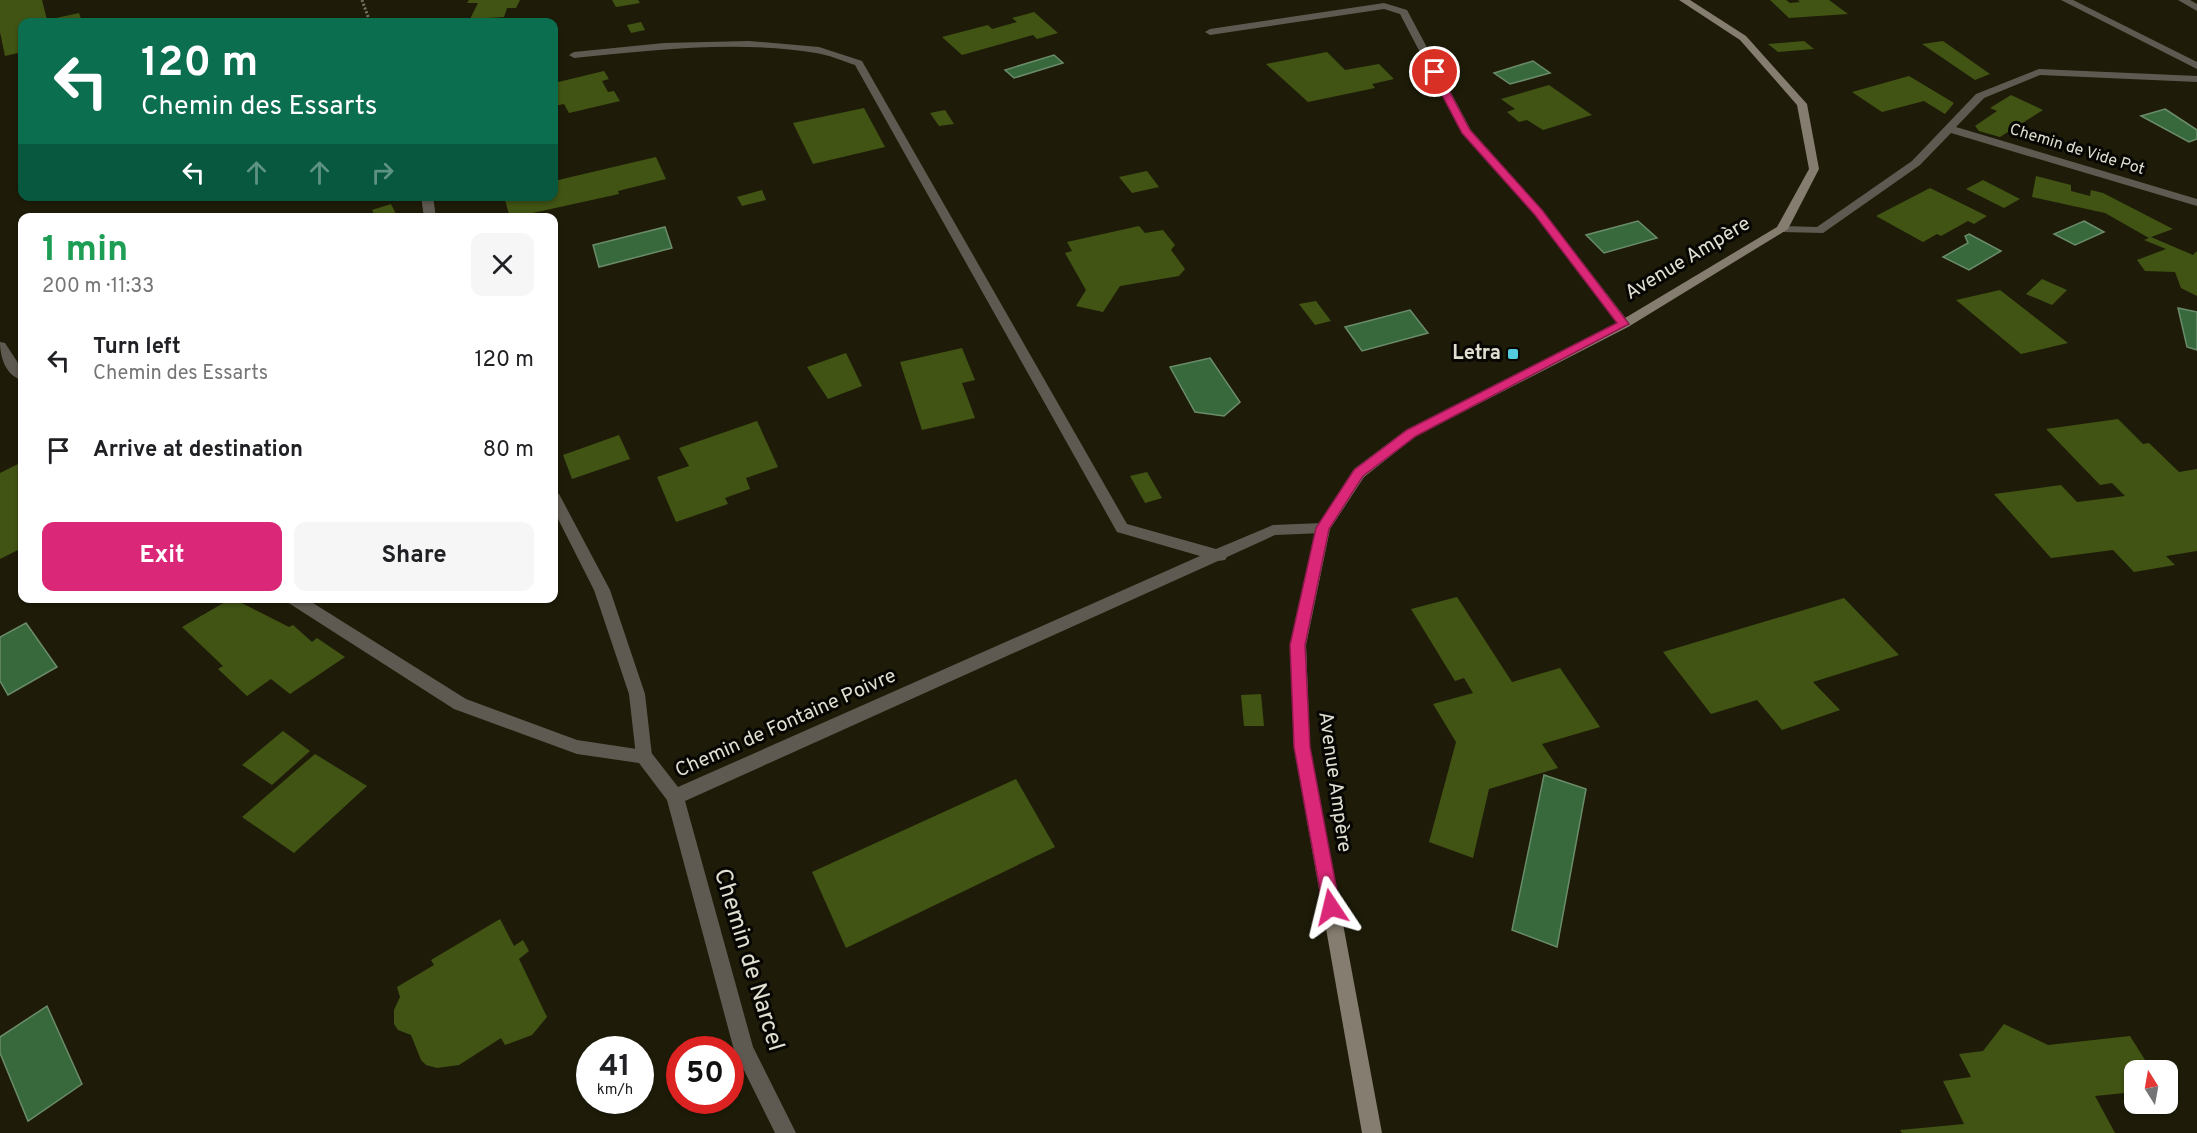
<!DOCTYPE html>
<html lang="en">
<head>
<meta charset="utf-8">
<style>
	body { margin:0; font-family:Overpass,sans-serif; background:#f6f6f6; color:#202124; height:100vh; display:flex; flex-direction:column; font-size:22px; white-space:nowrap }
	* { box-sizing:border-box; margin:0 }
	p { font-size:20px; color:#757577 }
	.icon { flex:none; width:33px; height:33px; fill:none; stroke:currentColor; stroke-width:2; stroke-linecap:round; stroke-linejoin:round }
	.map { position:relative; flex:1; overflow:hidden }
	.sheet { position:absolute; left:18px; top:213px; width:540px; height:390px; display:flex; flex-direction:column; background:#fff; border-radius:12px; box-shadow:0 2px 4px #0004 }
	.sheet>* { flex:none }
	.top-card { position:absolute; left:18px; top:18px; width:540px; height:183px; border-radius:12px; box-shadow:0 2px 4px #0004; background:#0b6e4f; color:#fff; overflow:hidden }
	.needle { width:39px; rotate:349deg }
	.buttons { position:absolute; left:2124px; top:1060px; display:grid; gap:12px }
	.buttons a { display:grid; place-items:center; width:54px; height:54px; border-radius:12px; background:#fff; box-shadow:0 2px 4px #0004; font-size:30px }
	.speed { position:absolute; left:576px; top:1036px; display:flex; gap:12px; font-size:30px; font-weight:700; text-align:center }
	.speed>* { display:grid; place-content:center; width:78px; height:78px; border-radius:50%; background:#fff; box-shadow:0 2px 4px #0004; line-height:1 }
	.speed small { font-size:15px; font-weight:400 }
	.speed .limit { border:9px solid #d22; background:#fff; color:#111 }
	.pin { position:absolute; display:grid; place-items:center; width:51px; height:51px; color:#fff; margin:-26px; border:3px solid #fff; border-radius:50%; box-shadow:0 2px 6px #0007 }
	.me { position:absolute; width:66px; margin:-33px; rotate:350deg; stroke-linejoin:round; filter:drop-shadow(0 0 4px #0008) }
	.turn { display:flex; align-items:center; gap:21px; height:126px; padding:0 24px; font-size:27px }
	.turn .icon { width:78px; height:78px; stroke-width:2.5 }
	.turn b { display:block; font-size:42px; line-height:51px }
	.lanes { display:flex; align-items:center; height:57px; padding:0 24px; background:#0003; justify-content:center; gap:30px; direction:ltr }
	.lanes .off { opacity:.35 }
	.round { display:grid; place-items:center; flex:none; width:63px; height:63px; border-radius:12px; background:#f6f6f6 }
	.summary { display:flex; align-items:center; justify-content:space-between; height:102px; padding:0 24px }
	h1 { font-size:36px; font-weight:700; line-height:45px; color:#1e9e55 }
	.button { display:flex; gap:12px; margin-top:auto; padding:12px 24px }
	.button a { flex:1; height:69px; border-radius:12px; background:#db2777; color:#fff; font-size:24px; font-weight:700; line-height:69px; text-align:center }
	.button a+a { background:#f6f6f6; color:#202124 }
	ul { padding:0; list-style:none }
	li { display:flex; align-items:center; gap:18px; height:90px; padding:0 24px }
	li div { flex:1 }
	li b { display:block; font-size:22px }
	li em { font-style:normal }
	.map>svg:first-child { display:block }
</style>
</head>
<body>
<div class="map">
<svg width="2197" height="1133" viewBox="0 0 2197 1133">
	<rect width="100%" height="100%" fill="#1e1c08"/>
	<!-- water -->
	<path fill="#38693c" stroke="#6a8c69" stroke-width="1.5" d="M1054,55L1063,63L1014,78L1005,70Z
		M1533,61L1550,73L1510,84L1494,73Z
		M2165,109L2197,130V139L2189,142L2141,116Z
		M1638,221L1657,238L1604,253L1586,235Z
		M2084,221L2104,232L2075,245L2054,234Z
		M665,227L672,248L599,267L593,245Z
		M1969,234L2001,251L1969,270L1943,257L1968,243L1965,236Z
		M2178,308L2197,312V350L2187,347Z
		M1410,310L1428,333L1362,351L1345,327Z
		M1210,358L1240,402L1224,416L1195,412L1170,367Z
		M26,623L57,667L8,695L0,681V637Z
		M1544,775L1586,789L1557,947L1512,930Z
		M47,1006L82,1084L28,1121L0,1053V1037Z"/>
	<!-- building -->
	<path fill="#415414" d="M0,0H42L47,20L79,13L82,22H22V52L5,56L0,32Z
		M469,0H520L516,8H507L504,17L470,19L478,3H467Z
		M612,0H638L640,3L616,7Z
		M1770,0H1786L1790,3L1800,2L1798,0H1829L1848,14L1789,18Z
		M1034,12L1058,33L1037,39L1033,35L962,55L942,37L988,25L992,29L1017,22L1012,18Z
		M641,22L645,30L631,33L627,25Z
		M1804,41L1814,49L1778,52L1768,44Z
		M1943,41L1990,74L1975,80L1922,44Z
		M1327,52L1345,70L1379,64L1394,79L1372,84L1375,88L1308,102L1266,64Z
		M604,71L609,79L602,81L608,92L614,91L620,101L569,113L564,104L554,106V83Z
		M1909,76L1954,103L1945,114L1924,101L1882,112L1852,92Z
		M1549,85L1592,115L1543,130L1527,120L1519,122L1507,112L1515,109L1501,99Z
		M2011,95L2043,110L2000,137L1979,131L1975,126L1997,111L1990,108Z
		M864,108L885,147L813,164L793,123Z
		M945,110L954,124L939,126L930,113Z
		M656,157L666,179L618,191L619,194L510,218L504,196H554V181Z
		M1147,171L1159,187L1132,193L1119,177Z
		M2036,176L2071,185V191L2090,196L2091,190L2103,193L2173,229L2151,237L2193,255L2197,251V296L2181,288L2175,272L2145,271L2137,260L2166,249L2144,240L2149,238L2105,213L2032,197Z
		M1983,180L2020,199L2004,208L1966,189Z
		M1930,188L1987,216L1974,224L1968,221L1941,236L1937,234L1923,242L1876,216Z
		M762,190L766,200L742,206L737,197Z
		M391,204L398,218H376L372,210Z
		M1139,226L1145,233L1163,230L1175,245L1171,250L1185,269L1179,276L1120,286L1103,312L1076,306L1086,290L1065,253L1072,251L1067,242Z
		M2042,279L2067,290L2052,305L2026,294Z
		M2000,290L2068,343L2021,354L1956,300Z
		M1316,301L1331,321L1315,325L1299,304Z
		M962,348L975,380L962,383L975,418L922,430L900,362Z
		M846,353L862,386L828,399L807,367Z
		M2118,419L2143,444L2149,443L2179,472L2197,469V551L2166,556L2175,565L2134,572L2113,550L2051,558L1994,494L2061,485L2077,502L2125,496L2112,483L2100,485L2046,429Z
		M757,421L778,467L746,478L750,489L725,498L728,504L676,522L657,477L689,466L679,448Z
		M619,435L630,459L572,479L563,455Z
		M22,462V493L18,495L22,501V548L0,559V473Z
		M1147,472L1162,498L1145,503L1130,476Z
		M1457,597L1512,682L1560,668L1600,727L1542,744L1558,768L1489,789L1473,858L1429,842L1456,742L1433,704L1473,693L1464,678L1455,681L1411,609Z
		M232,598L289,627L293,625L312,642L317,638L345,657L290,694L271,679L247,696L218,669L223,666L182,627Z
		M1844,598L1899,655L1813,682L1840,710L1782,730L1757,700L1711,714L1663,652Z
		M1261,694L1264,726H1244L1241,695Z
		M283,731L310,751L272,785L242,765Z
		M315,754L367,786L294,853L242,817Z
		M1016,779L1055,847L846,948L812,872Z
		M500,919L514,946L523,940L529,951L519,959L547,1017L532,1035L505,1045L501,1038L459,1065L437,1068L426,1065L421,1060L411,1035L398,1030L394,1024V1010L400,997L397,987L434,965L431,960Z
		M2004,1024L2048,1045L2130,1036L2152,1071H2134V1092L2095,1096L2115,1133H1902L1900,1130L1964,1124L1943,1081L1971,1077L1959,1054L1983,1051Z"/>
	<g fill="none" stroke-linecap="round" stroke-linejoin="round">
		<!-- path -->
		<path stroke="#747262" stroke-width="3" stroke-dasharray="2 2" stroke-linecap="butt" d="M362,0L370,22"/>
		<!-- service -->
		<path fill="#5f5a51" fill-rule="evenodd" d="M421,196H433L436,218H424Z
			M554,493L559,494L610,590L645,694L652,756L650,761L644,763L638,761L636,756L629,694L594,590L554,511Z"/>
		<!-- minor -->
		<path fill="#5f5a51" fill-rule="evenodd" d="M2061,0H2073L2197,62V69Z
			M2178,0H2190L2197,4V11Z
			M1384,3L1407,10L1471,130L1542,210L1628,321V327H1620L1534,214L1462,133L1400,14L1384,9L1210,35L1205,32L1210,29Z
			M749,41L819,47L862,61L1127,524L1216,549L1273,525L1323,523L1330,528L1323,533L1275,535L1227,557L1225,560L1218,561L685,801L753,1047L796,1133H775L734,1050L667,800L639,763L577,754L454,709L287,602L285,598H305L466,699L577,740L650,751L678,787L1200,556L1117,532L855,65C843,61 829,55 816,53C736,40 654,50 574,58L569,55L574,52L664,43Z
			M2039,69L2197,76V82L2040,75L1984,98L1956,127L2197,199V206L1951,133L1920,165L1823,233L1782,232L1776,229L1782,226L1817,227L1912,161L1976,94Z
			M0,342L5,343L22,369V380C6,376 0,357 0,342Z"/>
		<!-- secondary -->
		<path fill="#857d6f" fill-rule="evenodd" d="M1679,0H1690L1746,36L1807,104L1819,169L1788,229L1628,327L1416,436L1364,477L1330,529L1306,645L1310,747L1382,1133H1362L1294,747L1290,645L1316,528L1354,469L1406,430L1620,321L1777,227L1809,169L1797,105L1740,40Z"/>
	</g>
	<!-- route -->
	<path fill="#db2777" stroke="#8e194d" stroke-width="1.5" d="M1435,69L1439,72L1470,130L1542,210L1629,324L1416,436L1363,476L1329,529L1305,645L1310,747L1340,907L1337,913L1331,915L1325,913L1323,907L1294,747L1290,645L1316,528L1354,470L1407,430L1617,323L1535,215L1462,133L1430,72Z"/>
	<!-- markers -->
	<rect fill="#54cade" stroke="#070602" stroke-width="2" x="1507" y="348" width="12" height="12" rx="3"/>
	<g text-anchor="middle" dominant-baseline="central" stroke-width="6" stroke-linejoin="round" paint-order="stroke">
		<!-- far-street labels -->
		<g font-size="16" fill="#e0dfd2" stroke="#070602">
			<text transform="translate(2077 150) rotate(17)">Chemin de Vide Pot</text>
		</g>
		<!-- street labels -->
		<g font-size="20" fill="#e0dfd2" stroke="#070602">
			<text transform="translate(1688 259) rotate(-31)">Avenue Ampère</text>
			<text transform="translate(786 724) rotate(-24)">Chemin de Fontaine Poivre</text>
			<text transform="translate(1334 782) rotate(82)">Avenue Ampère</text>
		</g>
		<!-- poi labels -->
		<g font-size="20" font-weight="bold" fill="#e0dfd2" stroke="#070602" text-anchor="end">
			<text x="1501" y="354">Letra</text>
		</g>
		<!-- near-street labels -->
		<g font-size="24" fill="#e0dfd2" stroke="#070602">
			<text transform="translate(748 960) rotate(73)">Chemin de Narcel</text>
		</g>
	</g>
</svg>
<div class="buttons">
<a><svg class="needle" viewBox="-14 -14 28 28"><path d="M0-13l5 13h-10z" fill="#e53935"/><path d="M0 13l5-13h-10z" fill="#757577"/></svg></a>
</div>
<div class="speed"><div>41<small>km/h</small></div><div class="limit">50</div></div>
<div class="pin" style="left:1435px;top:72px;background:#d93025"><svg class="icon" aria-label="arrive" viewBox="0 0 24 24"><path d="M6 21V4h12l-3 4 3 4H6"/></svg></div>
<svg class="me" style="left:1331px;top:907px" viewBox="-20 -20 40 40"><path d="M0-17L14 15 0 8-14 15z" fill="#db2777" stroke="#fff" stroke-width="4"/></svg>
<div class="top-card">
<div class="turn"><svg class="icon" aria-label="left" viewBox="0 0 24 24"><path d="M17 20v-9H6M10 6l-5 5 5 5"/></svg><div><b>120 m</b>Chemin des Essarts</div></div>
<div class="lanes"><svg class="icon" aria-label="left" viewBox="0 0 24 24"><path d="M17 20v-9H6M10 6l-5 5 5 5"/></svg><svg class="icon off" aria-label="ahead" viewBox="0 0 24 24"><path d="M12 20V5M6 11l6-6 6 6"/></svg><svg class="icon off" aria-label="ahead" viewBox="0 0 24 24"><path d="M12 20V5M6 11l6-6 6 6"/></svg><svg class="icon off" aria-label="right" viewBox="0 0 24 24"><path d="M7 20v-9h11M14 6l5 5-5 5"/></svg></div>
</div>
<section class="sheet">
<div class="summary"><div><h1>1 min</h1><p>200 m · 11:33</p></div><a class="round"><svg class="icon" aria-label="close" viewBox="0 0 24 24"><path d="M6 6l12 12M18 6L6 18"/></svg></a></div>
<ul>
<li><svg class="icon" aria-label="left" viewBox="0 0 24 24"><path d="M17 20v-9H6M10 6l-5 5 5 5"/></svg><div><b>Turn left</b><p>Chemin des Essarts</p></div><em>120 m</em></li>
<li><svg class="icon" aria-label="arrive" viewBox="0 0 24 24"><path d="M6 21V4h12l-3 4 3 4H6"/></svg><div><b>Arrive at destination</b></div><em>80 m</em></li>
</ul>
<div class="button"><a>Exit</a><a>Share</a></div>
</section>
</div>
</body>
</html>
